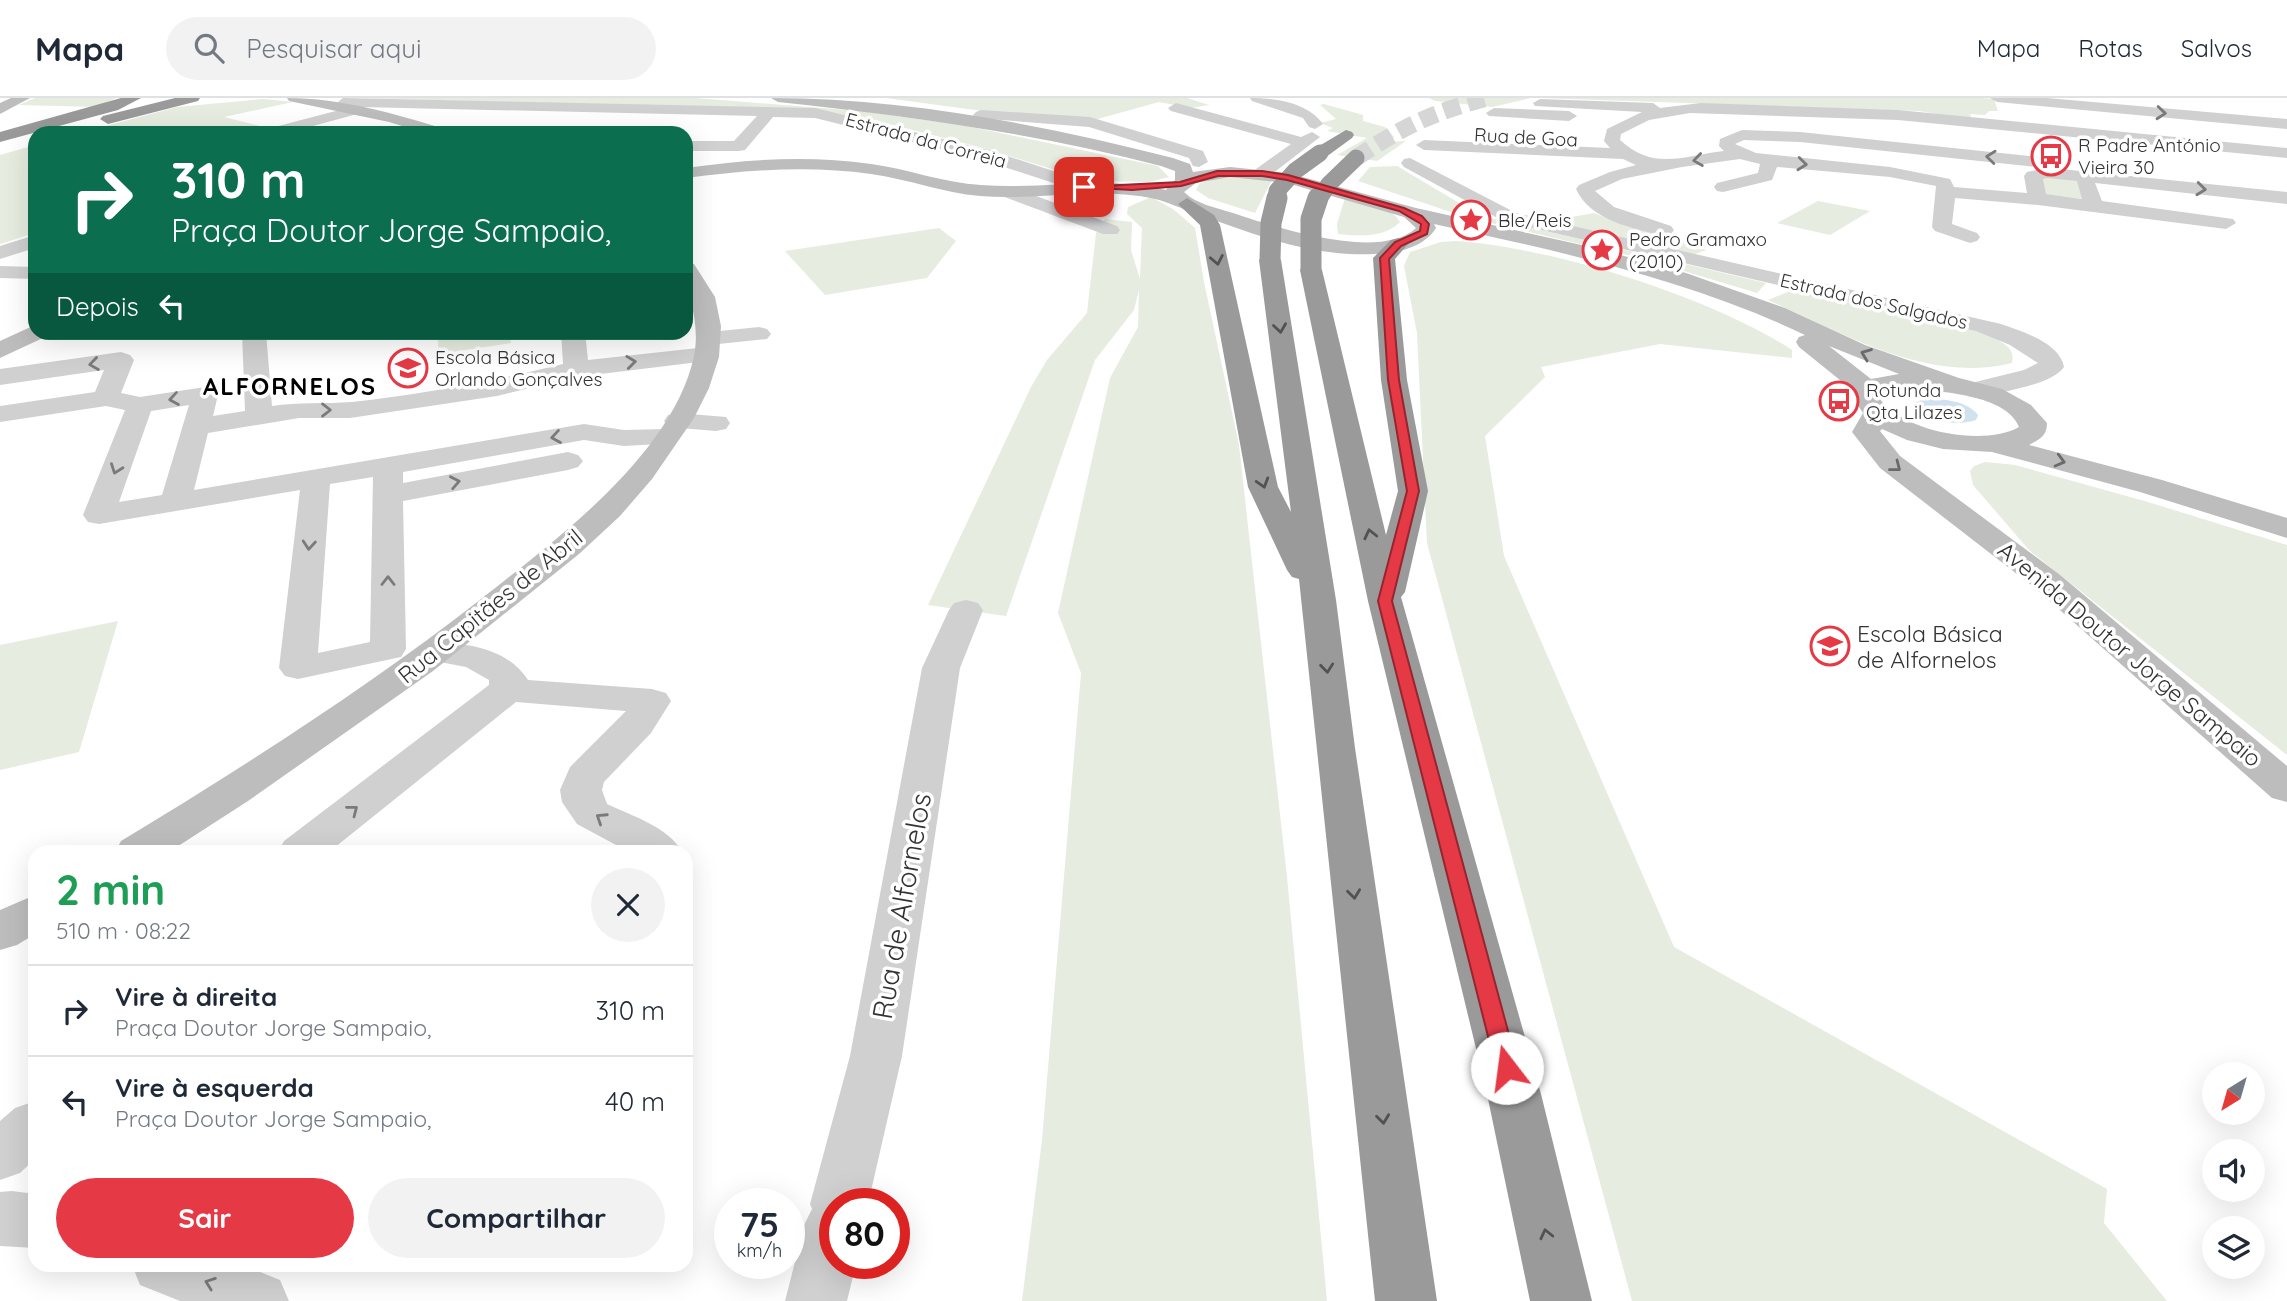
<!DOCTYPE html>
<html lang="pt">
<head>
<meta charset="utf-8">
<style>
	body { margin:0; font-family:Quicksand,sans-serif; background:#f2f2f3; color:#1f2937; height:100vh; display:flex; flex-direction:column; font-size:26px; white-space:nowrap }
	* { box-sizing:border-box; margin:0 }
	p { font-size:23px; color:#747a83 }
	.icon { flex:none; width:38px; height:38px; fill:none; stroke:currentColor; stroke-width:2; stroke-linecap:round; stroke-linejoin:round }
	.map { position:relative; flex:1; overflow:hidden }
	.drawer { position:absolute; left:28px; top:747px; width:665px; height:427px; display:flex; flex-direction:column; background:#fff; border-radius:21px; box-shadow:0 7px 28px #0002 }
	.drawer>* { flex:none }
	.top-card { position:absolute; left:28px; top:28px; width:665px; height:214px; border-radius:21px; box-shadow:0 7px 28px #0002; background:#0b6e4f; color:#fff; overflow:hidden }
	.needle { width:46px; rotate:217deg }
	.buttons { position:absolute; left:2202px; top:964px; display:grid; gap:14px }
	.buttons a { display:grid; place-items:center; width:63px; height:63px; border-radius:50%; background:#fff; box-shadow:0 7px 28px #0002; font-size:35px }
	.speed { position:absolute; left:714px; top:1090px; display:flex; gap:14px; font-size:35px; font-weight:700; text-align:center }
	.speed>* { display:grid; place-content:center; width:91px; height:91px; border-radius:50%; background:#fff; box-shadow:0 7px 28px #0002; line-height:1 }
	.speed small { font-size:18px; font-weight:400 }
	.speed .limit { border:10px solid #d22; background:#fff; color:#111 }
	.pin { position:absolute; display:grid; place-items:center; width:60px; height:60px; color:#fff; margin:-30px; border-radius:14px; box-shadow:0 4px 10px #0006 }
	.me { position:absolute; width:77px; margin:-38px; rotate:345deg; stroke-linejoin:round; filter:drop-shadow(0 0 5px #0008) }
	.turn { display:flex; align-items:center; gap:24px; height:147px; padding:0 28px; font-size:32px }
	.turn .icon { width:91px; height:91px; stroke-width:2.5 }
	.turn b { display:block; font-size:49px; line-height:60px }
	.then { display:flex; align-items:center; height:66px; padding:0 28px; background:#0003; gap:14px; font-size:26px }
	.round { display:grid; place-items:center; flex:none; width:74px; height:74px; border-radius:37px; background:#f2f2f3 }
	.headline { display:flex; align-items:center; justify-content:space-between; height:119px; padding:0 28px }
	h1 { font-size:42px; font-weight:700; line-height:52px; color:#1e9e55 }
	.action { display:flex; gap:14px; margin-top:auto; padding:14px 28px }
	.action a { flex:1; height:80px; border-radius:42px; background:#e63946; color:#fff; font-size:28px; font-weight:700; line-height:80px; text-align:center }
	.action a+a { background:#f2f2f3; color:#1f2937 }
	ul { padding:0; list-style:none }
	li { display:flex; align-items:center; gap:21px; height:91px; padding:0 28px; border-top:2px solid #e0e1e3 }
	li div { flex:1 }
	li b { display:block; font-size:26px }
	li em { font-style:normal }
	header { display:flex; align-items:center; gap:42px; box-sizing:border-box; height:98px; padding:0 35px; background:#fff; border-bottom:2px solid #e0e1e3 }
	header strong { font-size:33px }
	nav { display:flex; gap:38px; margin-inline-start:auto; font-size:24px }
	.search { width:490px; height:63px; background:#f2f2f3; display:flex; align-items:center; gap:18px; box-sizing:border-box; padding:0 24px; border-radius:38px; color:#747a83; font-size:26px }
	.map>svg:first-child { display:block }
</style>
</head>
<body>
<header>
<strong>Mapa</strong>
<div class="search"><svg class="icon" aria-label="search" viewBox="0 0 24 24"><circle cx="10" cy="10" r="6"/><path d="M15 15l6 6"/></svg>Pesquisar aqui</div>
<nav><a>Mapa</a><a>Rotas</a><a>Salvos</a></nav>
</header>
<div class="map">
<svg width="2287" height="1203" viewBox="0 0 2287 1203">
	<rect width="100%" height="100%" fill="#fff"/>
	<!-- green -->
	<path fill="#e6ecdf" d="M35,0H116L96,9L19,7Z
		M360,0H695L860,13L962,27L1158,68L1169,79L1149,84L1091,83L983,50L861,19L773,11Z
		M886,0H1187L1209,7L1191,10L1159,4L1094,22L1028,19Z
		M1429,0H1531L1492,9L1435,3Z
		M1541,0H1981L1994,1L1998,13H1989L1985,17L1970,16L1972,22L1919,13Z
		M263,1L293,4L224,19L268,30L259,35H80L177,9Z
		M1324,6L1363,17V23L1385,29L1394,39L1390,44L1406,43L1377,63L1337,57L1367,40L1327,33L1333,30L1320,25L1336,21L1320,7Z
		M35,47V135L0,146V57Z
		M1397,68L1481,118L1766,185L1757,195L1644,161L1466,119L1358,83L1370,69Z
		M1223,77L1272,82L1255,115L1208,100L1196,92L1199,86Z
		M2049,79L2078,83L2084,101L2045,96L2043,81Z
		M1151,99L1173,111L1195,130L1204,184L1239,347L1287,779L1327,1203H1022L1042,1042L1081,575L1058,515L1110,280L1138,229L1139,192L1134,212L1095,262L1006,518L928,507L1031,289L1047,262L1087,215L1096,135L1105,121L1132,124L1131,152L1140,181L1142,130L1127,116L1128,109Z
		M1345,100C1361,105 1392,108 1400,124C1384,140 1360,138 1338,136L1337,126Z
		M1818,103L1870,113L1830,137L1777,125Z
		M1594,115L1629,129L1689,144L1706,152L1695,156L1549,123Z
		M939,130L956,143L927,180L825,197L785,153Z
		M1455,143C1552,149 1711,199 1792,252V260L1660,246L1541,269L1545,279L1485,338L1504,458L1674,849L2107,1091L2104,1125L2167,1203H1632L1427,445L1417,235L1404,168L1410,154L1441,144Z
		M1795,191C1837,200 1984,223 2009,250C2013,255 2013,259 2012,265C1927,286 1843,235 1768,202Z
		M437,235H509L511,245L439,256Z
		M1985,364L2015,367L2148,404L2287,447V657L2029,452L1973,387L1970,373L1974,368Z
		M118,523L79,654L0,672V547Z"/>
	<!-- water -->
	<path fill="#cfe2ee" d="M1925,301C1943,301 1966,302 1978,317L1976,322C1958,328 1926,325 1914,308L1916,304Z"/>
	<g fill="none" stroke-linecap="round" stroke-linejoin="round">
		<!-- highway-tunnel -->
		<path stroke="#d6d6d6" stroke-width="17" stroke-dasharray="17 8" stroke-linecap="butt" d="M1356,60C1404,28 1431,15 1487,0"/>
		<!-- street -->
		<path fill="#d0d0d0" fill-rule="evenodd" d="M343,0L815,10L989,52L1090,85L1093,89L1090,93H1078L977,60L815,20L773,19L745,52L739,53H686V43H734L757,18L361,9L364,12L361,15L287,35H261L263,32L351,9L340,7L338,4Z
			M1250,0C1275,0 1307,4 1323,26L1315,31L1309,29L1303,20L1252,3Z
			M1990,0H2047L2287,21V31L1997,4Z
			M1540,1L1653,5L1660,10L1701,5L1898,12L2287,50V60L1898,22L1690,15L1649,22L1621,36L1620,42C1654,73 1682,58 1724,53L1719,48L1720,41L1742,32L1800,34L2059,61L2068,66L2061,71L2287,94V106L2095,85L2102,103L2233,121L2236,125L2226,131L2038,107L1955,100L1952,126L1977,135L1980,139L1977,143L1970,145L1935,133L1932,129L1936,88L1890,79L1777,69L1772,82L1723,94L1717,93L1714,89L1717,85L1758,75L1760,66L1740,61L1682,69L1622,81L1595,93L1614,109L1671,128L1674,132L1671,136L1664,138C1632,130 1591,123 1576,91L1579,87L1610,74L1636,67L1623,61L1424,52L1416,47L1424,42L1610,50L1604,43L1607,31L1642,14L1535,8L1533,5ZM1744,42L1800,44L2046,70L2027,74L2024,78L2027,95L1954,89L1950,81L1890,69L1756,55L1735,46ZM2047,80L2077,83L2082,101L2046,96L2043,81Z
			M1176,5L1301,39L1312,34L1320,39L1268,79H1256L1253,75L1256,71L1291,46L1171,13L1168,10Z
			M1494,10L1569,13L1577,18L1569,23L1489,18L1486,15Z
			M981,12L1090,19L1203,53L1208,64L1199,69L1193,68L1189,60L1089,29L976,20L973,17L976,14Z
			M1410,60L1516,115L2001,226C2021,233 2060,245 2064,269C2051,288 1998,294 1976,300L1967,298L1963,292L1967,286L2024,272L2038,265L2010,247L1976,233L1503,123L1404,69L1401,65L1404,61Z
			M1009,88L1117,128L1120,132L1117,136H1103L1002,98L1000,94L1002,90Z
			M35,137V150L0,161V148Z
			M0,168L35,169V181L0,180Z
			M759,229L767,231L771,236L767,241L709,247L700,245L697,240L700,235Z
			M242,234H266L272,308C299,304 325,306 352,304C423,296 494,283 563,266L561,234H585L588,262L707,249L716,251L719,256L716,261L707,263L576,279L497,298L350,320H299L208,335L194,392L584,326L624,332L666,331L676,333L680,339L676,345L624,348L584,342L403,374V385L568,354L578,357L583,363L578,369L568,372L403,403L406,551L401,559L298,581L285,578L279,570L300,392L99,426L88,424L83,417L125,312L106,308L0,324V308L95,294L104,272L0,287V271L121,254L130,257L134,262L121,295L140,299L205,289L214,291L218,297L213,318L245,313ZM189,307L162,397L119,404L151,313ZM373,379L370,544L318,555L330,386Z
			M678,315L726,319L730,325L726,331L716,333L668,329L664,323L668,317Z
			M966,502L978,505L983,512L960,570L902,958L868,1106H835V1166H856L847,1203H785L805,1125L812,1111L810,1106L850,958L922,570L949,512L954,505Z
			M437,542C472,548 507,550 528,582L652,591L666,595L671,603L651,635L604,684L602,692L607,706C632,718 669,729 682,754H629L577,726L562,704L560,692L570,669L626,613L516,604L329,754H278L284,743L489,587V582L466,569L424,561L419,553L424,545Z
			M35,1003V1061L20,1075L0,1082V1023L15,1010Z
			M12,1093L35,1096V1150L0,1148V1094Z
			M132,1167H243L280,1182L289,1203H180L140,1187Z"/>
		<!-- secondary -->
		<path fill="#bdbdbd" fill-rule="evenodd" d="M11,0H30L0,16V5Z
			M287,0C342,0 395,16 448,32L450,35H425L389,24L289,3Z
			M771,0C906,0 1043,27 1173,60L1190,66L1193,74L1230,69L1288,75L1416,110L1595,150L1686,175L1785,210L1865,247L1959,280L2002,291L2031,307L2047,325C2047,338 2040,341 2029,347L2162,382L2287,420V440L2140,394L1992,354L1943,351L1907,342L1882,331L1880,333L1900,358L2059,476L2287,668V704L2272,700L2035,490L1880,370L1852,334L1863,315L1853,300L1856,295L1799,249L1796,244L1799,239L1805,237C1688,181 1561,154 1434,126L1436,130C1419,157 1377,157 1349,156C1296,153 1244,133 1195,115C1181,111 1169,104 1155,101C1098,88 1038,103 980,98C943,95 908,81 871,76C809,67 747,72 686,80V70C748,61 810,57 871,66C908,71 944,85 981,87C1043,92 1105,77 1166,92L1175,82V73L1161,68C1035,35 907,18 778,4ZM1230,79L1287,85L1404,119L1416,130C1379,164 1275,129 1233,115C1217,110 1196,106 1184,94L1196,85ZM1829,248L1899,276L1871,281ZM1910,291C1940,293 2007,297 2019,329C1984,349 1903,334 1879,300L1890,292Z
			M686,165L694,166L715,199L721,228L719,259L709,290L694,320L652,381L620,418L579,456L433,573L248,703L169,754H115L121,743C245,668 367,590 481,501C556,442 673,356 694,258C701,222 686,198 686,165Z
			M35,227V234H49L45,239L0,260V243Z
			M35,797V836L17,847L0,852V812Z"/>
		<!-- highway -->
		<path fill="#9a9a9a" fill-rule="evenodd" d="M121,0H141L118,12L0,44V34Z
			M175,0H200L198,3L108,26L100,21L103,18Z
			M1346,32L1352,34L1354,37L1352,40L1326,59H1314L1312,55L1314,51Z
			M1187,100L1214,117L1220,127L1278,389L1291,414L1259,162L1263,158H1277L1281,162L1336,502L1355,650L1437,1203H1375L1299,481L1292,479L1287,472L1248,389L1200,127L1178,106Z
			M1398,140L1405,142L1408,146L1395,161L1407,282L1428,393L1405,494L1401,499L1541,996L1592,1203H1530L1487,996L1368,503L1300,172L1303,167H1319L1322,172L1386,437L1398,393L1381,282L1373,160L1391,142Z"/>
		<!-- highway-bridge-far1 -->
		<path stroke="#9a9a9a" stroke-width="17" d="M1277,102V93L1295,73L1320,55
			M1318,102L1329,86L1356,60"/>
		<!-- highway-bridge -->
		<path stroke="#9a9a9a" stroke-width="21" d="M1270,162L1271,125L1277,100
			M1311,172V121L1318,100"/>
	</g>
	<!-- one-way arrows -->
	<defs><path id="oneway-chevron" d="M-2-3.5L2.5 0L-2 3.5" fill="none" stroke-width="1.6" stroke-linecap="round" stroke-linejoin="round" transform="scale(1.75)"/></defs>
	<g stroke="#7a7a7a">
		<use href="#oneway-chevron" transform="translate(2161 15) rotate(5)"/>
		<use href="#oneway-chevron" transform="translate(1991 59) rotate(-174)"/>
		<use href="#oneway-chevron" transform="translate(1698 62) rotate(172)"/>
		<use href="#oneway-chevron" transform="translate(1802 66) rotate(6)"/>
		<use href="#oneway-chevron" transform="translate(2201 91) rotate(6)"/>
		<use href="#oneway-chevron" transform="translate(631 264) rotate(-7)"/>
		<use href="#oneway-chevron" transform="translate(94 266) rotate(172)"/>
		<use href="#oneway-chevron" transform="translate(174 301) rotate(171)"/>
		<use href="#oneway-chevron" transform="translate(326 312)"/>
		<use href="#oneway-chevron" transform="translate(556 339) rotate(171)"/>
		<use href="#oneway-chevron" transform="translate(116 371) rotate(110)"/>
		<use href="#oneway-chevron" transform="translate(455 384) rotate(-11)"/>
		<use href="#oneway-chevron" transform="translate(309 447) rotate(95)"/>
		<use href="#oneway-chevron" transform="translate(388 483) rotate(-90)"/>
		<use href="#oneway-chevron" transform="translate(353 712) rotate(-38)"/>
		<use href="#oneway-chevron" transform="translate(601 720) rotate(-147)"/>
		<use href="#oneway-chevron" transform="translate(210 1185) rotate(-160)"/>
	</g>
	<g stroke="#525252">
		<use href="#oneway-chevron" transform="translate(1217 162) rotate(79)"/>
		<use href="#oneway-chevron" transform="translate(1280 230) rotate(82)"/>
		<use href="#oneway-chevron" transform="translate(1263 385) rotate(73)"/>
		<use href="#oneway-chevron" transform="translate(1370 436) rotate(-103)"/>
		<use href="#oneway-chevron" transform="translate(1327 570) rotate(84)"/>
		<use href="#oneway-chevron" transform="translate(1354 796) rotate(83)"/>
		<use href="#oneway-chevron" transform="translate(1383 1021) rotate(83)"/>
		<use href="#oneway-chevron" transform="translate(1546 1136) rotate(-103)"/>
	</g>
	<g stroke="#6a6a6a">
		<use href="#oneway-chevron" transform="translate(1866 256) rotate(-159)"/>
		<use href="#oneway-chevron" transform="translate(2060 363) rotate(15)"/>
		<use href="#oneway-chevron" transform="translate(1896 369) rotate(38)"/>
	</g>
	<!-- route -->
	<path fill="#e63946" stroke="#96252e" stroke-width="2" d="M1217,73H1262L1288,77L1404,110L1422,118L1429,126L1427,136L1401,148L1389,161L1399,282L1419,393L1392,503L1518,970L1515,976L1507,979L1500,976L1496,970L1378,503L1407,393L1388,282L1380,160L1395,144L1420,133L1421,126L1399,113L1287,82L1262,78H1218L1181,88L1132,92L1080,89L1180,84Z"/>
	<!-- icons -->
	<defs>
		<symbol id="bus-ring" viewBox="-11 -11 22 22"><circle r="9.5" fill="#fff" stroke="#e63946" stroke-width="1.5"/><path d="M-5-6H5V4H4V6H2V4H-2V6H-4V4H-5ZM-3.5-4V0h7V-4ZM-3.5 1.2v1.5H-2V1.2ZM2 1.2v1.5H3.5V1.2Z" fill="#e63946"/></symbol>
		<symbol id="sight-ring" viewBox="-11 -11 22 22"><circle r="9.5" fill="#fff" stroke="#e63946" stroke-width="1.5"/><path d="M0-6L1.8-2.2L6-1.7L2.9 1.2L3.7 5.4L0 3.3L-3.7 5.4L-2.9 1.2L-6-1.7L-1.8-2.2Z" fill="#e63946"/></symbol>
		<symbol id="school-ring" viewBox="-11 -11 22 22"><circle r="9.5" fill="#fff" stroke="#e63946" stroke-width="1.5"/><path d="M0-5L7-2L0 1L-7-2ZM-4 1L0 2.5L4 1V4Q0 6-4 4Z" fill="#e63946"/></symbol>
	</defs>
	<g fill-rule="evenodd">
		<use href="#bus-ring" x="2029" y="36" width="44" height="44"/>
		<use href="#sight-ring" x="1449" y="100" width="44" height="44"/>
		<use href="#sight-ring" x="1580" y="130" width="44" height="44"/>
		<use href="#school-ring" x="386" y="248" width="44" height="44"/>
		<use href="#bus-ring" x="1817" y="281" width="44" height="44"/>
		<use href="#school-ring" x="1808" y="526" width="44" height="44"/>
	</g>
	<g text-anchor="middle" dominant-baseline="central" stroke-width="7" stroke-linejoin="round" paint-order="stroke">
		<!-- far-street labels -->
		<g font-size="19" fill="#333" stroke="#fff">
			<text transform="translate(1526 39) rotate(3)">Rua de Goa</text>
			<text transform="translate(926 42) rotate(15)">Estrada da Correia</text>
			<text transform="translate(1874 203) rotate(13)">Estrada dos Salgados</text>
		</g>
		<!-- far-poi labels -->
		<g font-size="19" fill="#333" stroke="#fff" text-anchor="start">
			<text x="2078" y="47">R Padre António<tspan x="2078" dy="22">Vieira 30</tspan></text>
			<text x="1498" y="122">Ble/Reis</text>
			<text x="1629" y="141">Pedro Gramaxo<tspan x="1629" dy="22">(2010)</tspan></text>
			<text x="435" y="259">Escola Básica<tspan x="435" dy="22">Orlando Gonçalves</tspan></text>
			<text x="1866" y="292">Rotunda<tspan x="1866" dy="22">Qta Lilazes</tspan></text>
		</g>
		<!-- street labels -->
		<g font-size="23" fill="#333" stroke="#fff">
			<text transform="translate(490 508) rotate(-39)">Rua Capitães de Abril</text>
			<text transform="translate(2130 556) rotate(40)">Avenida Doutor Jorge Sampaio</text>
		</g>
		<!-- poi labels -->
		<g font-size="23" fill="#333" stroke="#fff" text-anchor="start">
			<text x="1857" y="535">Escola Básica<tspan x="1857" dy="26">de Alfornelos</tspan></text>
		</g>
		<!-- far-district labels -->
		<g font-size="24" font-weight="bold" letter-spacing="2" fill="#000" stroke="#fff">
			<text x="290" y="288">ALFORNELOS</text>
		</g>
		<!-- near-street labels -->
		<g font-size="28" fill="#333" stroke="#fff">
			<text transform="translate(901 808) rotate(-80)">Rua de Alfornelos</text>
		</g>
	</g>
</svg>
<div class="buttons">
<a><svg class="needle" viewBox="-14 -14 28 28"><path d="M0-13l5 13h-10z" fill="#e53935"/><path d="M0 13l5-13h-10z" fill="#747a83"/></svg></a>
<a><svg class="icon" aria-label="sound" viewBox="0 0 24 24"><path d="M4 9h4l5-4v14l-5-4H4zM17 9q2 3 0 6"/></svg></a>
<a><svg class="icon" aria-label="layers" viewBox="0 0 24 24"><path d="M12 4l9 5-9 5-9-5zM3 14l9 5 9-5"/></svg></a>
</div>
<div class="speed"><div>75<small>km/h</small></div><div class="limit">80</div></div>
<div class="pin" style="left:1084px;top:89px;background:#d93025"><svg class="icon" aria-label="arrive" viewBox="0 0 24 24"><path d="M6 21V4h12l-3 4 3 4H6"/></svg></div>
<svg class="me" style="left:1507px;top:970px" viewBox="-20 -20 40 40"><circle r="19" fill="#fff"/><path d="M0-13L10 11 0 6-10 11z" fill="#e63946"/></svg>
<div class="top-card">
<div class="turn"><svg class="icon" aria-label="right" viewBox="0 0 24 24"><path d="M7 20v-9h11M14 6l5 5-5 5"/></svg><div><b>310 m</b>Praça Doutor Jorge Sampaio,</div></div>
<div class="then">Depois<svg class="icon" aria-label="left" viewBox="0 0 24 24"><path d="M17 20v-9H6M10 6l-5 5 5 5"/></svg></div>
</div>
<section class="drawer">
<div class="headline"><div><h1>2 min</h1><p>510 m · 08:22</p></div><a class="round"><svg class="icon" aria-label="close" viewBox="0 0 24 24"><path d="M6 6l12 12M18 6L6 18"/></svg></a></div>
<ul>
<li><svg class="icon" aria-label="right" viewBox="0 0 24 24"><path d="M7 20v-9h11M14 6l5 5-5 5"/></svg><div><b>Vire à direita</b><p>Praça Doutor Jorge Sampaio,</p></div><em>310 m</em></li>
<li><svg class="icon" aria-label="left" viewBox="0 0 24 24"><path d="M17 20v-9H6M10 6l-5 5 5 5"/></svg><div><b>Vire à esquerda</b><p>Praça Doutor Jorge Sampaio,</p></div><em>40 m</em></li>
</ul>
<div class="action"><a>Sair</a><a>Compartilhar</a></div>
</section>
</div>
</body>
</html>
